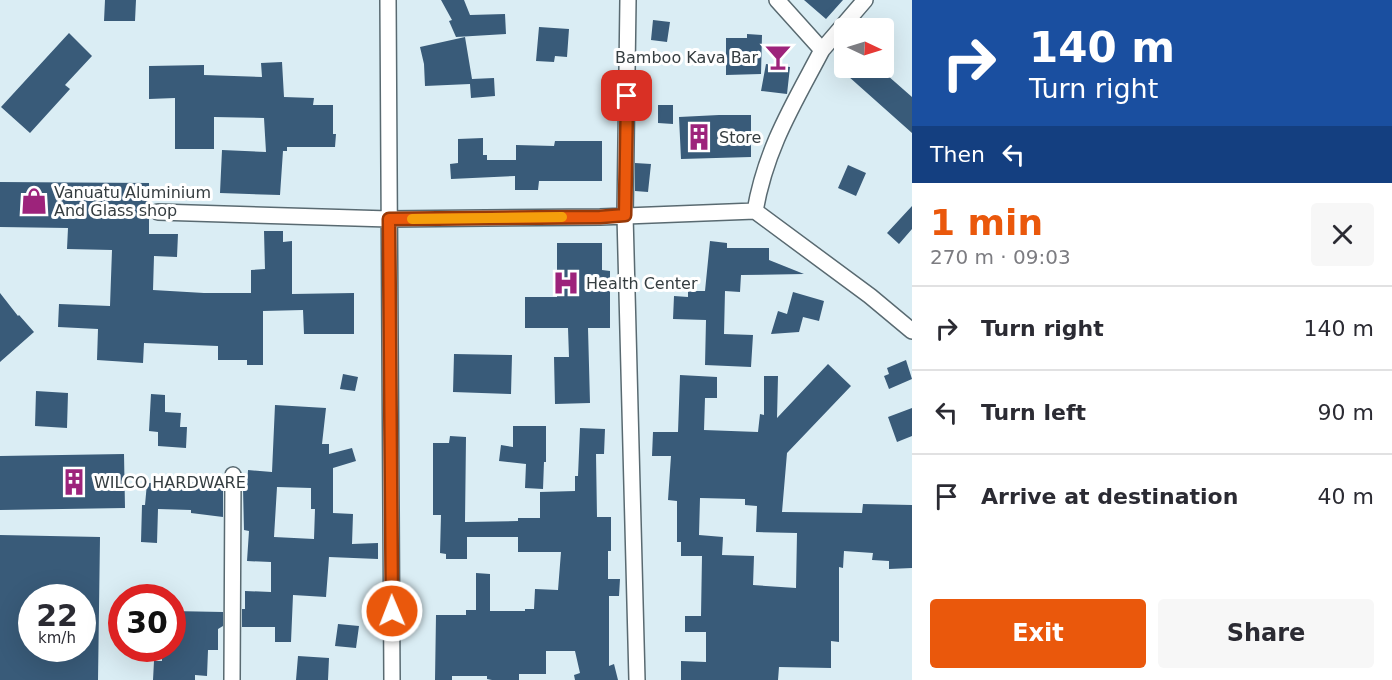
<!DOCTYPE html>
<html lang="en">
<head>
<meta charset="utf-8">
<style>
	body { margin:0; font-family:"DejaVu Sans",sans-serif; background:#f7f7f7; color:#2b2b33; height:100vh; display:flex; flex-direction:column; font-size:22px; white-space:nowrap }
	* { box-sizing:border-box; margin:0 }
	p { font-size:20px; color:#7c7c81 }
	.icon { flex:none; width:33px; height:33px; fill:none; stroke:currentColor; stroke-width:2; stroke-linecap:round; stroke-linejoin:round }
	.map { position:relative; flex:1; overflow:hidden }
	.details { display:flex; flex-direction:column; background:#fff; width:480px }
	.details>* { flex:none }
	.hud { background:#1a4fa0; color:#fff; overflow:hidden }
	.needle { width:39px; rotate:94deg }
	.buttons { position:absolute; left:834px; top:18px; display:grid; gap:12px }
	.buttons a { display:grid; place-items:center; width:60px; height:60px; border-radius:6px; background:#fff; box-shadow:0 6px 24px #0002; font-size:30px }
	.speed { position:absolute; left:18px; top:584px; display:flex; gap:12px; font-size:30px; font-weight:700; text-align:center }
	.speed>* { display:grid; place-content:center; width:78px; height:78px; border-radius:50%; background:#fff; box-shadow:0 6px 24px #0002; line-height:1 }
	.speed small { font-size:15px; font-weight:400 }
	.speed .limit { border:9px solid #d22; background:#fff; color:#111 }
	.pin { position:absolute; display:grid; place-items:center; width:51px; height:51px; color:#fff; margin:-26px; border-radius:12px; box-shadow:0 3px 9px #0006 }
	.me { position:absolute; width:66px; margin:-33px; rotate:359deg; stroke-linejoin:round; filter:drop-shadow(0 0 4px #0008) }
	.turn { display:flex; align-items:center; gap:21px; height:126px; padding:0 18px; font-size:27px }
	.turn .icon { width:78px; height:78px; stroke-width:2.5 }
	.turn b { display:block; font-size:42px; line-height:51px }
	.then { display:flex; align-items:center; height:57px; padding:0 18px; background:#0003; gap:12px; font-size:22px }
	.round { display:grid; place-items:center; flex:none; width:63px; height:63px; border-radius:6px; background:#f7f7f7 }
	.overview { display:flex; align-items:center; justify-content:space-between; height:102px; padding:0 18px }
	h1 { font-size:36px; font-weight:800; line-height:45px; color:#ea580c }
	.action { display:flex; gap:12px; margin-top:auto; padding:12px 18px }
	.action a { flex:1; height:69px; border-radius:6px; background:#ea580c; color:#fff; font-size:24px; font-weight:800; line-height:69px; text-align:center }
	.action a+a { background:#f7f7f7; color:#2b2b33 }
	ul { padding:0; list-style:none }
	li { display:flex; align-items:center; gap:18px; height:84px; padding:0 18px; border-top:2px solid #e1e1e2 }
	li div { flex:1 }
	li b { display:block; font-size:22px }
	li em { font-style:normal }
	main { display:flex; flex:1; min-height:0 }
	.map>svg:first-child { display:block }
</style>
</head>
<body>
<main>
<div class="map">
<svg width="912" height="680" viewBox="0 0 912 680">
	<rect width="100%" height="100%" fill="#daedf4"/>
	<!-- building -->
	<path fill="#395b79" fill-rule="evenodd" d="M105,0H136L135,21H104Z
		M441,0H464L470,15L505,14L506,34L456,37L449,21L452,20Z
		M804,0H843L826,19Z
		M653,20L670,22L667,42L651,40Z
		M539,27L569,29L567,57L555,56L554,62L536,61Z
		M69,33L92,56L65,85L70,89L30,133L1,107Z
		M747,34L762,35L761,74L726,75V38H747Z
		M465,37L472,79L494,78L495,96L471,98L470,84L425,86L424,64L420,47Z
		M282,62L284,97L314,98L313,105H333V134H336L335,147H287V151H283L280,195L220,193L222,150L266,152L264,118L214,117V149H175V98L149,99V66L204,65V75L262,77L261,63Z
		M766,64L790,67L787,94L761,91Z
		M839,68H879L912,97V133Z
		M658,105H673V124L658,123Z
		M719,115H751V157L681,159L679,117Z
		M483,138V155H487V160H516V145L554,146L555,141H602V181H539L538,190H515V176L451,179L450,164L458,163V139Z
		M635,163L651,164L648,192L635,191Z
		M848,165L866,173L856,196L838,188Z
		M0,182L149,183V234H178L177,257L154,256L153,290L204,293H251V270L265,269L264,231H283V242L292,241V294L354,293V334H304L303,310L263,311V365H247V360H218V346L144,343L143,363L97,360L98,329L58,327L59,304L110,306L112,250L67,249L68,228L0,227Z
		M912,206V229L899,244L887,233Z
		M710,241L727,243V248H769V260L804,274L741,275L740,292L725,291L724,334L753,335L751,367L705,365L706,320L673,319L674,296L688,297V291H705Z
		M557,243H602V270L610,271V328H588L590,403L555,404L554,357H569L568,328H525V297H557Z
		M793,292L824,301L819,321L803,317L799,332L771,334L778,311L787,314Z
		M0,293L18,316L19,315L34,332L0,362Z
		M454,354L512,355L511,394L453,392Z
		M906,360L912,379L889,389L884,376L889,374L887,368Z
		M828,364L851,386L787,453L782,512L862,513L863,504L912,505V568L889,569V561L872,560L873,553L844,551L843,568L839,567V642L831,641V668L779,667L778,680H681V661L706,662V632H685V616H701L702,556H681V542H677V501L668,500L671,456H652L653,432H678L680,375L717,377V398H705L704,430L758,432L760,414L764,415V376H778L777,418ZM700,498L745,499V505L757,506L756,532L797,533L796,588L753,585L754,556L722,555L723,537L699,535Z
		M343,374L358,377L355,391L340,389Z
		M36,391L68,393L67,428L35,426Z
		M151,394L165,395V412L181,413L180,427H187L186,448L158,446V432L149,431Z
		M275,405L326,408L322,444H329V454L352,448L356,461L333,468V513L353,514L352,544L378,543V559L329,557L326,597L293,595L291,642H275V627H242V609H245V591L271,592V562L247,561L249,531L244,530L243,488H247L248,470L272,472ZM277,487L311,488V509H315L314,539L274,537Z
		M912,408V436L897,442L888,417Z
		M513,426H546V462H544L543,489L525,488L526,464L499,461L501,445L513,447Z
		M580,428L605,429L604,454H596L597,517H611V551H608V579H620L619,596H609V666L614,664L618,680H575L574,675L580,673L575,651H546V674H519V680H492L487,679V676H452V680H435L436,615H466V610H476V573L490,574V611H525V609H534L535,589L558,590L561,552H518V537H467V559H446V554L440,553L441,515H433V443H449L450,436L466,437L465,522L518,521V518H540V492L575,491V476H578Z
		M124,454L125,508L0,510V456Z
		M194,482L223,486V517L191,513V510L158,509L157,543L141,542L142,505H145L147,483Z
		M0,535L100,537L98,680H0ZM32,597H82V648H32Z
		M172,611L223,612V626L218,629V650H208L207,676L195,675V680H153L154,661H162V648H172Z
		M338,624L359,626L356,648L335,646Z
		M298,656L329,658L328,680H296Z"/>
	<g fill="none" stroke-linecap="round" stroke-linejoin="round">
		<defs>
			<path id="minor" d="M388,0L392,680
				M628,0L625,215L637,680
				M822,50L865,0
				M755,211L870,296L912,331
				M158,212L389,219L600,217L755,211C766,148 793,105 822,50L777,0
				M232,680L233,475"/>
		</defs>
		<!-- minor casing -->
		<use href="#minor" stroke="#596a71" stroke-width="18"/>
		<!-- minor -->
		<use href="#minor" stroke="#fff" stroke-width="15"/>
	</g>
	<g fill="none" stroke-linecap="round" stroke-linejoin="round">
		<defs>
			<path id="route" d="M392,611L389,219L600,217L625,215L627,96"/>
		</defs>
		<!-- route casing -->
		<use href="#route" stroke="#983908" stroke-width="15"/>
		<!-- route -->
		<use href="#route" stroke="#ea580c" stroke-width="10"/>
		<!-- slow -->
		<path stroke="#f59e0b" stroke-width="10" d="M412,219L562,217"/>
	</g>
	<!-- icons -->
	<defs>
		<symbol id="bar-bare" viewBox="-9 -9 18 18"><path d="M-6-5H6L.8 .8V4.5H3.5V6h-7V4.5H-.8V.8Z" fill="#9d237b" stroke="#fff" stroke-width="2.5" paint-order="stroke"/></symbol>
		<symbol id="building-bare" viewBox="-9 -9 18 18"><path d="M-4-6H4V6H1V3H-1V6H-4ZM-2.5-4.3h1.7v1.8h-1.7ZM.8-4.3h1.7v1.8H.8ZM-2.5-1h1.7V.8h-1.7ZM.8-1h1.7V.8H.8Z" fill="#9d237b" stroke="#fff" stroke-width="2.5" paint-order="stroke"/></symbol>
		<symbol id="shop-bare" viewBox="-9 -9 18 18"><path d="M-5-2.5h2.3a2.7 3.5 0 0 1 5.4 0H5L5.5 6h-11ZM-1.5-2.5h3a1.5 2.3 0 0 0-3 0Z" fill="#9d237b" stroke="#fff" stroke-width="2.5" paint-order="stroke"/></symbol>
		<symbol id="hospital-bare" viewBox="-9 -9 18 18"><path d="M-5-5h3v3.5h4V-5h3V5h-3V1.5h-4V5h-3Z" fill="#9d237b" stroke="#fff" stroke-width="2.5" paint-order="stroke"/></symbol>
	</defs>
	<g fill-rule="evenodd">
		<use href="#bar-bare" x="759" y="38" width="38" height="38"/>
		<use href="#building-bare" x="680" y="118" width="38" height="38"/>
		<use href="#shop-bare" x="15" y="182" width="38" height="38"/>
		<use href="#hospital-bare" x="547" y="264" width="38" height="38"/>
		<use href="#building-bare" x="55" y="463" width="38" height="38"/>
	</g>
	<g text-anchor="middle" dominant-baseline="central" stroke-width="6" stroke-linejoin="round" paint-order="stroke">
		<!-- poi labels -->
		<g font-size="16" fill="#353d40" stroke="#fff" text-anchor="start">
			<text x="758" y="57" text-anchor="end">Bamboo Kava Bar</text>
			<text x="719" y="137">Store</text>
			<text x="54" y="192">Vanuatu Aluminium<tspan x="54" dy="18">And Glass shop</tspan></text>
			<text x="586" y="283">Health Center</text>
			<text x="94" y="482">WILCO HARDWARE</text>
		</g>
	</g>
</svg>
<div class="buttons">
<a><svg class="needle" viewBox="-14 -14 28 28"><path d="M0-13l5 13h-10z" fill="#e53935"/><path d="M0 13l5-13h-10z" fill="#7c7c81"/></svg></a>
</div>
<div class="speed"><div>22<small>km/h</small></div><div class="limit">30</div></div>
<div class="pin" style="left:627px;top:96px;background:#d93025"><svg class="icon" aria-label="arrive" viewBox="0 0 24 24"><path d="M6 21V4h12l-3 4 3 4H6"/></svg></div>
<svg class="me" style="left:392px;top:611px" viewBox="-20 -20 40 40"><circle r="17" fill="#ea580c" stroke="#fff" stroke-width="3"/><path d="M0-11L8 9 0 5-8 9z" fill="#fff"/></svg>
</div>
<section class="details">
<div class="hud">
<div class="turn"><svg class="icon" aria-label="right" viewBox="0 0 24 24"><path d="M7 20v-9h11M14 6l5 5-5 5"/></svg><div><b>140 m</b>Turn right</div></div>
<div class="then">Then<svg class="icon" aria-label="left" viewBox="0 0 24 24"><path d="M17 20v-9H6M10 6l-5 5 5 5"/></svg></div>
</div>
<div class="overview"><div><h1>1 min</h1><p>270 m · 09:03</p></div><a class="round"><svg class="icon" aria-label="close" viewBox="0 0 24 24"><path d="M6 6l12 12M18 6L6 18"/></svg></a></div>
<ul>
<li><svg class="icon" aria-label="right" viewBox="0 0 24 24"><path d="M7 20v-9h11M14 6l5 5-5 5"/></svg><div><b>Turn right</b></div><em>140 m</em></li>
<li><svg class="icon" aria-label="left" viewBox="0 0 24 24"><path d="M17 20v-9H6M10 6l-5 5 5 5"/></svg><div><b>Turn left</b></div><em>90 m</em></li>
<li><svg class="icon" aria-label="arrive" viewBox="0 0 24 24"><path d="M6 21V4h12l-3 4 3 4H6"/></svg><div><b>Arrive at destination</b></div><em>40 m</em></li>
</ul>
<div class="action"><a>Exit</a><a>Share</a></div>
</section>
</main>
</body>
</html>
